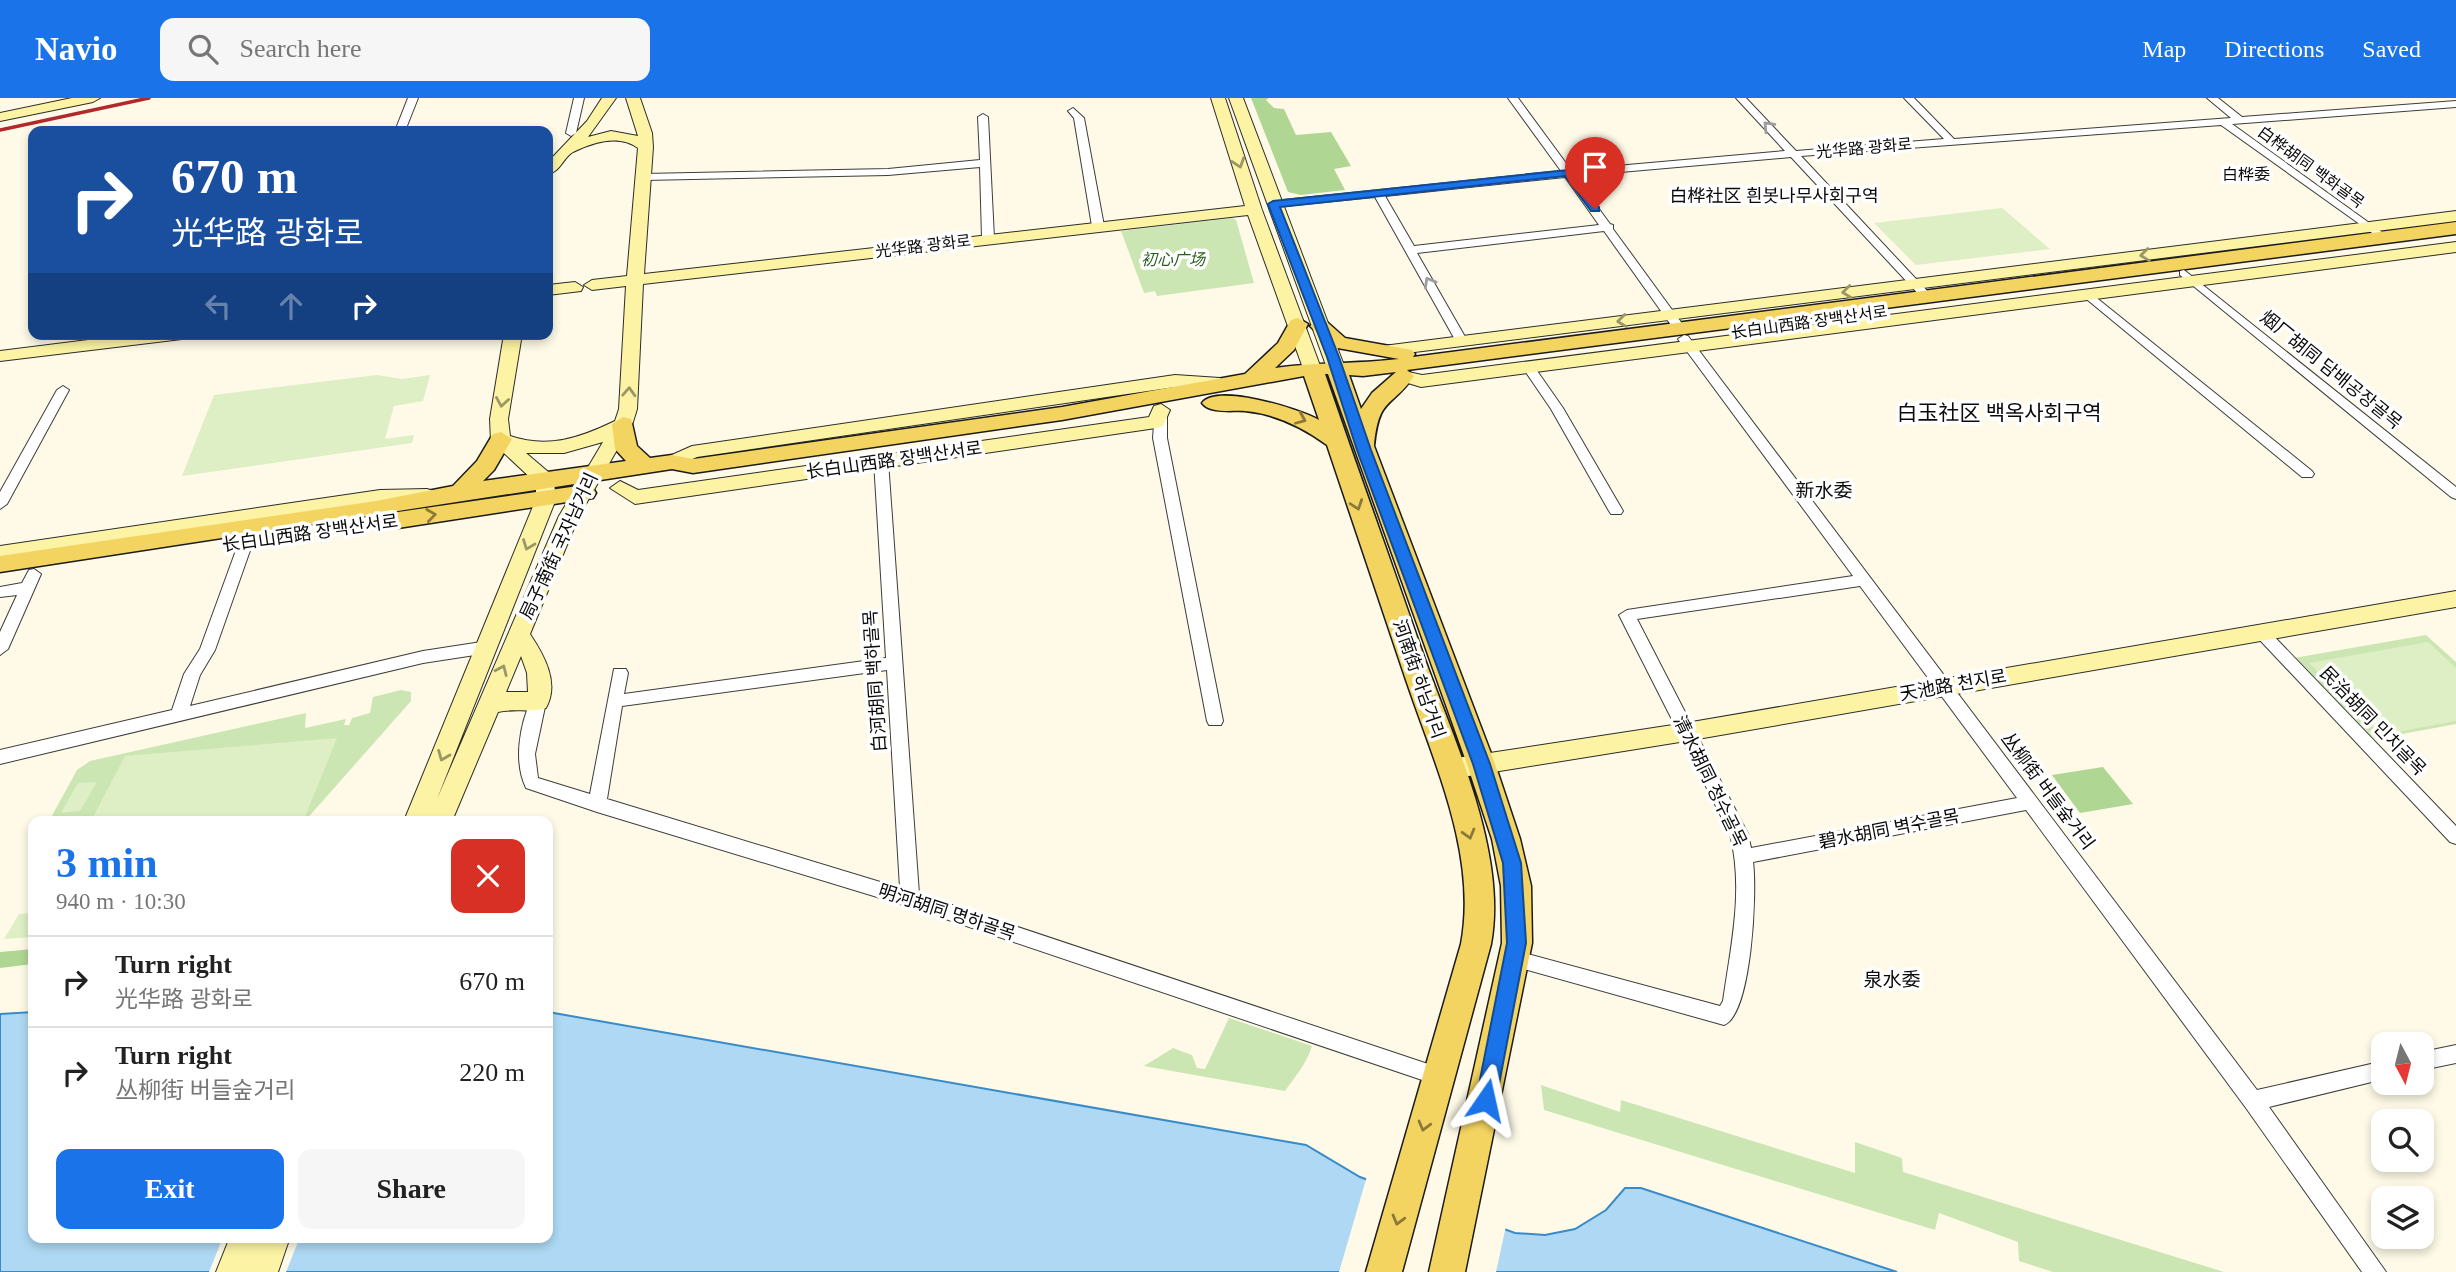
<!DOCTYPE html>
<html lang="en">
<head>
<meta charset="utf-8">
<style>
	body { margin:0; font-family:"Times New Roman","Noto Sans SC","Noto Sans KR",serif; background:#f6f6f6; color:#222; height:100vh; display:flex; flex-direction:column; font-size:26px; white-space:nowrap }
	* { box-sizing:border-box; margin:0 }
	p { font-size:23px; color:#767676 }
	.icon { flex:none; width:38px; height:38px; fill:none; stroke:currentColor; stroke-width:2; stroke-linecap:round; stroke-linejoin:round }
	.map { position:relative; flex:1; overflow:hidden }
	.side { position:absolute; left:28px; top:718px; width:525px; height:427px; display:flex; flex-direction:column; background:#fff; border-radius:14px; box-shadow:0 4px 10px #0003 }
	.side>* { flex:none }
	.guide { position:absolute; left:28px; top:28px; width:525px; height:214px; border-radius:14px; box-shadow:0 4px 10px #0003; background:#1a4fa0; color:#fff; overflow:hidden }
	.needle { width:46px; rotate:173deg }
	.tools { position:absolute; left:2371px; top:934px; display:grid; gap:14px }
	.tools a { display:grid; place-items:center; width:63px; height:63px; border-radius:14px; background:#fff; box-shadow:0 4px 10px #0003; font-size:35px }
	.pin { position:absolute; display:grid; place-items:center; width:60px; height:60px; color:#fff; margin:-72px -30px; border-radius:50% 50% 50% 0; rotate:-45deg; box-shadow:0 0 7px #0007 }
	.pin .icon { rotate:45deg }
	.me { position:absolute; width:77px; margin:-38px; rotate:11deg; stroke-linejoin:round; filter:drop-shadow(0 0 5px #0008) }
	.turn { display:flex; align-items:center; gap:24px; height:147px; padding:0 28px; font-size:32px }
	.turn .icon { width:91px; height:91px; stroke-width:2.5 }
	.turn b { display:block; font-size:49px; line-height:60px }
	.lanes { display:flex; align-items:center; height:66px; padding:0 28px; background:#0003; justify-content:center; gap:35px; direction:ltr }
	.lanes .off { opacity:.35 }
	.round { display:grid; place-items:center; flex:none; width:74px; height:74px; border-radius:14px; background:#f6f6f6 }
	.summary { display:flex; align-items:center; justify-content:space-between; height:119px; padding:0 28px }
	h1 { font-size:42px; font-weight:600; line-height:52px; color:#1a73e8 }
	.button { display:flex; gap:14px; margin-top:auto; padding:14px 28px }
	.button a { flex:1; height:80px; border-radius:14px; background:#1a73e8; color:#fff; font-size:28px; font-weight:600; line-height:80px; text-align:center }
	.button a+a { background:#f6f6f6; color:#222 }
	ul { padding:0; list-style:none }
	li { display:flex; align-items:center; gap:21px; height:91px; padding:0 28px; border-top:2px solid #e0e0e0 }
	li div { flex:1 }
	li b { display:block; font-size:26px }
	li em { font-style:normal }
	header { display:flex; align-items:center; gap:42px; box-sizing:border-box; height:98px; padding:0 35px; background:#1a73e8; color:#fff }
	header strong { font-size:33px }
	nav { display:flex; gap:38px; margin-inline-start:auto; font-size:24px }
	.search { width:490px; height:63px; background:#f6f6f6; display:flex; align-items:center; gap:18px; box-sizing:border-box; padding:0 24px; border-radius:14px; color:#767676; font-size:26px }
	.map>svg:first-child { display:block }
</style>
</head>
<body>
<header>
<strong>Navio</strong>
<div class="search"><svg class="icon" aria-label="search" viewBox="0 0 24 24"><circle cx="10" cy="10" r="6"/><path d="M15 15l6 6"/></svg>Search here</div>
<nav><a>Map</a><a>Directions</a><a>Saved</a></nav>
</header>
<div class="map">
<svg width="2456" height="1174" viewBox="0 0 2456 1174">
	<rect width="100%" height="100%" fill="#fefae7"/>
	<!-- green -->
	<path fill="#cce6b3" d="M1232,120L1236,122L1254,185L1157,198L1155,193L1144,195L1121,133Z
		M2426,537L2456,564V626L2375,641L2294,560Z
		M401,592L411,594V603L305,723H49L77,672L90,663L306,615L305,630L346,621L344,627H349L352,620L370,615L373,599Z
		M1229,920L1312,948C1306,967 1296,977 1285,993L1144,968L1173,950L1192,957L1197,970L1205,971Z
		M1541,987L1620,1014L1621,1002L1855,1075V1044L1902,1060L1903,1074L2224,1174H2053L2019,1163L2018,1144L1939,1115L1935,1132L1544,1012Z"/>
	<!-- forest -->
	<path fill="#b0d693" d="M1251,0H1269L1266,2L1274,10L1284,11L1296,37L1331,34L1351,68L1334,71L1345,92L1301,97L1288,94Z
		M2103,669L2133,706L2080,715L2052,677Z
		M33,851V866L0,870V854Z"/>
	<!-- pitch -->
	<path fill="#deeec5" d="M2002,110L2050,151L1916,167L1874,125Z
		M377,277L402,281L430,277L423,303L394,308L385,341L414,337L412,345L182,378L214,297Z
		M2428,544L2456,570V623L2381,637L2309,565Z
		M337,640L305,719L264,723H91L125,658Z
		M97,684L80,713L61,715L78,685Z
		M33,815V839L4,841L19,816Z"/>
	<!-- water -->
	<path fill="#aed8f3" stroke="#388bc8" stroke-width="2" d="M33,914V1139H548V914L1306,1047L1360,1079L1515,1135L1545,1137L1575,1131L1606,1112L1625,1090H1641L1897,1174H0V916Z"/>
	<!-- pier -->
	<path fill="#fefae7" d="M1367,1078L1506,1128L1496,1174H1339Z
		M223,1139H300L286,1174H209Z"/>
	<g fill="none" stroke-linecap="round" stroke-linejoin="round">
		<defs>
			<path id="street" d="M408,0H418L405,33H395Z
				M574,0H584L576,35L571,38L566,35Z
				M1508,0H1518L1571,72L1785,53L1736,0H1746L1796,53L1944,41L1904,0H1914L1954,41L2231,20L2207,0H2218L2242,19L2456,3V9L2232,26L2386,137V141L2382,142L2221,27L1801,58L1931,197V201H1923L1791,59L1575,78L1610,126L1613,127V131L1686,231L1680,235L1676,234L1604,133L1417,155L1468,244L1462,248L1458,247L1375,99L1274,109L1269,106L1274,103L1561,73ZM1565,79L1599,127L1414,148L1385,98Z
				M1073,10L1084,20L1104,128L1098,131L1092,128L1074,20L1068,13Z
				M983,16L988,19L994,140L988,143L982,140L980,69L888,77L644,82L639,79L644,76L888,71L980,62L978,19Z
				M2184,172L2456,389V401L2451,399L2180,177V173Z
				M2088,193L2312,373L2314,376L2312,379H2302L2084,199L2082,197Z
				M1684,237L1688,238L2257,992L2384,963V981L2269,1009L2386,1174H2362L2246,1010L2026,712L1753,764C1757,793 1752,916 1724,927L1506,866L1504,860L1506,854L1513,852L1720,908L1723,903C1731,847 1744,792 1730,736L1619,517L1627,512L1853,478L1680,244L1678,241ZM1860,488L2017,700L1751,750L1748,736L1637,521Z
				M1529,266L1533,267L1563,310L1623,413L1621,416H1611L1609,413L1551,311L1523,270Z
				M63,288L69,292L7,406L0,411V394L57,292Z
				M1161,308L1167,312V340L1223,623L1221,627H1209L1207,623L1153,340L1155,312Z
				M881,359L888,363L919,796L1437,969L1444,971L1447,978L1444,985L1437,987L910,809L597,714L526,690C513,663 520,626 532,600H544L546,604L535,656L538,680L590,696L614,571H626L628,575L624,596L886,560L874,363ZM887,572L900,790L607,701L622,608Z
				M246,439L253,444L215,552L200,577L190,608L423,553L488,543L496,549L488,555L423,565L0,666V652L172,612L184,576L200,551L239,444Z
				M34,471L41,476L8,551L0,557V534L17,497L0,499V489L22,485L29,472Z
				M2261,528L2266,530L2456,728V746L2450,744L2256,538L2253,534Z
				M2456,947V965L2422,972V954Z"/>
			<path id="secondary" d="M72,0H100L93,4L0,23V15Z
				M602,0H616L588,39L611,33L638,38L626,0H640L652,35L653,49L644,176L1245,108L1211,0H1225L1262,112L1322,273L1313,278L1304,273L1248,117L643,186L637,311L633,324L579,418L530,536C544,557 560,585 546,610C531,615 515,610 498,614L452,723H404L536,401V385L491,343L490,321L504,236H522L508,321L510,338C548,351 580,340 615,323L619,311L626,188L592,192L584,187L592,182L627,178L638,50C619,36 593,44 573,54C563,60 560,74 548,76V64L587,23ZM603,344L559,418L437,701L556,401L553,378L526,355H564ZM521,558L527,575L528,594H506Z
				M1229,0H1243L1345,270L1342,274H1330L1327,270Z
				M2456,113V123L1383,258L1374,253L1383,248Z
				M2456,144V154L1421,289L1398,282L1395,278L1404,273L1422,277Z
				M575,184L583,189L581,193L548,197V187Z
				M136,236H191L182,241L0,263V253Z
				M1175,277L1220,280L1229,286L1220,292L1175,289L697,359L672,370L662,364L665,360L692,348Z
				M1161,306L1170,312L1163,328L1156,330L635,406L610,390L620,383L638,392L1149,319L1154,308Z
				M427,391L434,393L437,398L434,403L380,406L0,462V448L380,392Z
				M2456,493V509L1686,643L1450,681L1442,678L1438,671L1442,664L1450,661L1686,625Z
				M230,1139H290L278,1174H216Z"/>
			<path id="primary" d="M2456,124V136L1407,272L1414,278C1391,311 1379,298 1374,348L1495,666L1520,741L1531,788L1532,845L1465,1174H1429L1502,845L1501,788L1492,741L1467,666L1328,276H1325C1357,369 1390,461 1422,553C1453,641 1508,754 1491,846L1402,1174H1366L1461,846C1478,756 1433,663 1405,579C1379,502 1353,424 1327,347C1302,329 1276,316 1245,313C1232,312 1210,316 1202,305C1216,285 1300,311 1319,322L1304,278L1062,322L693,375L672,371L0,474V458L376,403L453,388L477,363L493,336L501,334L512,341L494,372L483,383L626,363L615,351L612,326L623,319L631,321L637,348L650,360L672,357L693,361L1062,309L1245,276L1278,245L1291,222L1298,220L1308,226L1294,252L1275,270C1317,264 1357,266 1399,261L1332,249L1310,228L1320,222L1327,224L1345,240L1412,252L1415,256L1413,259ZM1396,274L1372,295L1361,311L1349,277L1363,278Z
				M585,387L593,390L596,395L593,400L398,430L390,428L386,422L390,416L398,414Z"/>
		</defs>
		<!-- street casing -->
		<use href="#street" stroke="#3d3d3d" stroke-width="2"/>
		<!-- secondary casing -->
		<use href="#secondary" stroke="#2c2c2c" stroke-width="2"/>
		<!-- primary casing -->
		<use href="#primary" stroke="#1b1b1b" stroke-width="3"/>
		<!-- street -->
		<use href="#street" fill="#fff" fill-rule="evenodd"/>
		<!-- secondary -->
		<use href="#secondary" fill="#fcf4a4" fill-rule="evenodd"/>
		<!-- primary -->
		<use href="#primary" fill="#f4d461" fill-rule="evenodd"/>
		<!-- rail -->
		<path stroke="#b3282b" stroke-width="3.5" d="M0,32L149,0"/>
	</g>
	<!-- one-way arrows -->
	<defs><path id="oneway-chevron" d="M-2-3.5L2.5 0L-2 3.5" fill="none" stroke-width="1.6" stroke-linecap="round" stroke-linejoin="round" transform="scale(1.75)"/></defs>
	<g stroke="#9d9d9d">
		<use href="#oneway-chevron" transform="translate(1768 28) rotate(-134)"/>
		<use href="#oneway-chevron" transform="translate(1429 184) rotate(-119)"/>
	</g>
	<g stroke="#9b9666">
		<use href="#oneway-chevron" transform="translate(1239 65) rotate(72)"/>
		<use href="#oneway-chevron" transform="translate(2145 157) rotate(173)"/>
		<use href="#oneway-chevron" transform="translate(1847 194) rotate(173)"/>
		<use href="#oneway-chevron" transform="translate(1622 223) rotate(173)"/>
		<use href="#oneway-chevron" transform="translate(629 294) rotate(-87)"/>
		<use href="#oneway-chevron" transform="translate(502 304) rotate(99)"/>
		<use href="#oneway-chevron" transform="translate(528 447) rotate(111)"/>
		<use href="#oneway-chevron" transform="translate(502 572) rotate(-66)"/>
		<use href="#oneway-chevron" transform="translate(443 658) rotate(112)"/>
	</g>
	<g stroke="#8b793a">
		<use href="#oneway-chevron" transform="translate(1301 321) rotate(23)"/>
		<use href="#oneway-chevron" transform="translate(1357 407) rotate(71)"/>
		<use href="#oneway-chevron" transform="translate(431 417) rotate(-8)"/>
		<use href="#oneway-chevron" transform="translate(1469 736) rotate(74)"/>
		<use href="#oneway-chevron" transform="translate(1424 1028) rotate(105)"/>
		<use href="#oneway-chevron" transform="translate(1398 1122) rotate(105)"/>
	</g>
	<!-- route -->
	<path fill="#1a73e8" stroke="#114b97" stroke-width="2" d="M1568,72L1599,109V113H1591L1565,78L1280,109L1339,259L1371,352L1490,666L1521,765L1526,845L1496,1002L1493,1009L1486,1011L1479,1009L1476,1002L1507,845L1503,765L1473,666L1357,352L1327,259L1268,106L1273,103Z"/>
	<g text-anchor="middle" dominant-baseline="central" stroke-width="7" stroke-linejoin="round" paint-order="stroke">
		<!-- far-street labels -->
		<g font-size="16" fill="#0a0a0a" stroke="#fff">
			<text transform="translate(1864 50) rotate(-5)">光华路 광화로</text>
			<text transform="translate(2311 69) rotate(36)">白桦胡同 백화골목</text>
			<text transform="translate(923 148) rotate(-7)">光华路 광화로</text>
			<text transform="translate(1809 224) rotate(-8)">长白山西路 장백산서로</text>
		</g>
		<!-- far-neighbourhood labels -->
		<g font-size="16" fill="#0a0a0a" stroke="#fff">
			<text x="2246" y="76">白桦委</text>
		</g>
		<!-- far-park labels -->
		<g font-size="16" font-style="italic" fill="#295d1e" stroke="#fff">
			<text x="1173" y="161">初心广场</text>
		</g>
		<!-- far-quarter labels -->
		<g font-size="18" fill="#0a0a0a" stroke="#fff">
			<text x="1774" y="98">白桦社区 흰봇나무사회구역</text>
		</g>
		<!-- street labels -->
		<g font-size="18" fill="#0a0a0a" stroke="#fff">
			<text transform="translate(2331 272) rotate(39)">烟厂胡同 담배공장골목</text>
			<text transform="translate(894 362) rotate(-8)">长白山西路 장백산서로</text>
			<text transform="translate(310 435) rotate(-8)">长白山西路 장백산서로</text>
			<text transform="translate(559 448) rotate(-65)">局子南街 국자남거리</text>
			<text transform="translate(1419 581) rotate(71)">河南街 하남거리</text>
			<text transform="translate(875 583) rotate(-94)">白河胡同 백하골목</text>
			<text transform="translate(1953 587) rotate(-10)">天池路 천지로</text>
			<text transform="translate(2373 623) rotate(46)">民治胡同 민치골목</text>
			<text transform="translate(1710 683) rotate(64)">清水胡同 청수골목</text>
			<text transform="translate(2048 693) rotate(53)">丛柳街 버들숲거리</text>
			<text transform="translate(1889 731) rotate(-11)">碧水胡同 벽수골목</text>
			<text transform="translate(947 814) rotate(18)">明河胡同 명하골목</text>
		</g>
		<!-- neighbourhood labels -->
		<g font-size="19" fill="#0a0a0a" stroke="#fff">
			<text x="1824" y="392">新水委</text>
			<text x="1892" y="881">泉水委</text>
		</g>
		<!-- quarter labels -->
		<g font-size="21" fill="#0a0a0a" stroke="#fff">
			<text x="1999" y="315">白玉社区 백옥사회구역</text>
		</g>
	</g>
</svg>
<div class="tools">
<a><svg class="needle" viewBox="-14 -14 28 28"><path d="M0-13l5 13h-10z" fill="#e53935"/><path d="M0 13l5-13h-10z" fill="#767676"/></svg></a>
<a><svg class="icon" aria-label="search" viewBox="0 0 24 24"><circle cx="10" cy="10" r="6"/><path d="M15 15l6 6"/></svg></a>
<a><svg class="icon" aria-label="layers" viewBox="0 0 24 24"><path d="M12 4l9 5-9 5-9-5zM3 14l9 5 9-5"/></svg></a>
</div>
<div class="pin" style="left:1595px;top:111px;background:#d93025"><svg class="icon" aria-label="arrive" viewBox="0 0 24 24"><path d="M6 21V4h12l-3 4 3 4H6"/></svg></div>
<svg class="me" style="left:1486px;top:1002px" viewBox="-20 -20 40 40"><path d="M0-17L14 15 0 8-14 15z" fill="#1a73e8" stroke="#fff" stroke-width="4"/></svg>
<div class="guide">
<div class="turn"><svg class="icon" aria-label="right" viewBox="0 0 24 24"><path d="M7 20v-9h11M14 6l5 5-5 5"/></svg><div><b>670 m</b>光华路 광화로</div></div>
<div class="lanes"><svg class="icon off" aria-label="left" viewBox="0 0 24 24"><path d="M17 20v-9H6M10 6l-5 5 5 5"/></svg><svg class="icon off" aria-label="ahead" viewBox="0 0 24 24"><path d="M12 20V5M6 11l6-6 6 6"/></svg><svg class="icon" aria-label="right" viewBox="0 0 24 24"><path d="M7 20v-9h11M14 6l5 5-5 5"/></svg></div>
</div>
<section class="side">
<div class="summary"><div><h1>3 min</h1><p>940 m · 10:30</p></div><a class="round" style="background:#d93025;color:#fff"><svg class="icon" aria-label="close" viewBox="0 0 24 24"><path d="M6 6l12 12M18 6L6 18"/></svg></a></div>
<ul>
<li><svg class="icon" aria-label="right" viewBox="0 0 24 24"><path d="M7 20v-9h11M14 6l5 5-5 5"/></svg><div><b>Turn right</b><p>光华路 광화로</p></div><em>670 m</em></li>
<li><svg class="icon" aria-label="right" viewBox="0 0 24 24"><path d="M7 20v-9h11M14 6l5 5-5 5"/></svg><div><b>Turn right</b><p>丛柳街 버들숲거리</p></div><em>220 m</em></li>
</ul>
<div class="button"><a>Exit</a><a>Share</a></div>
</section>
</div>
</body>
</html>
